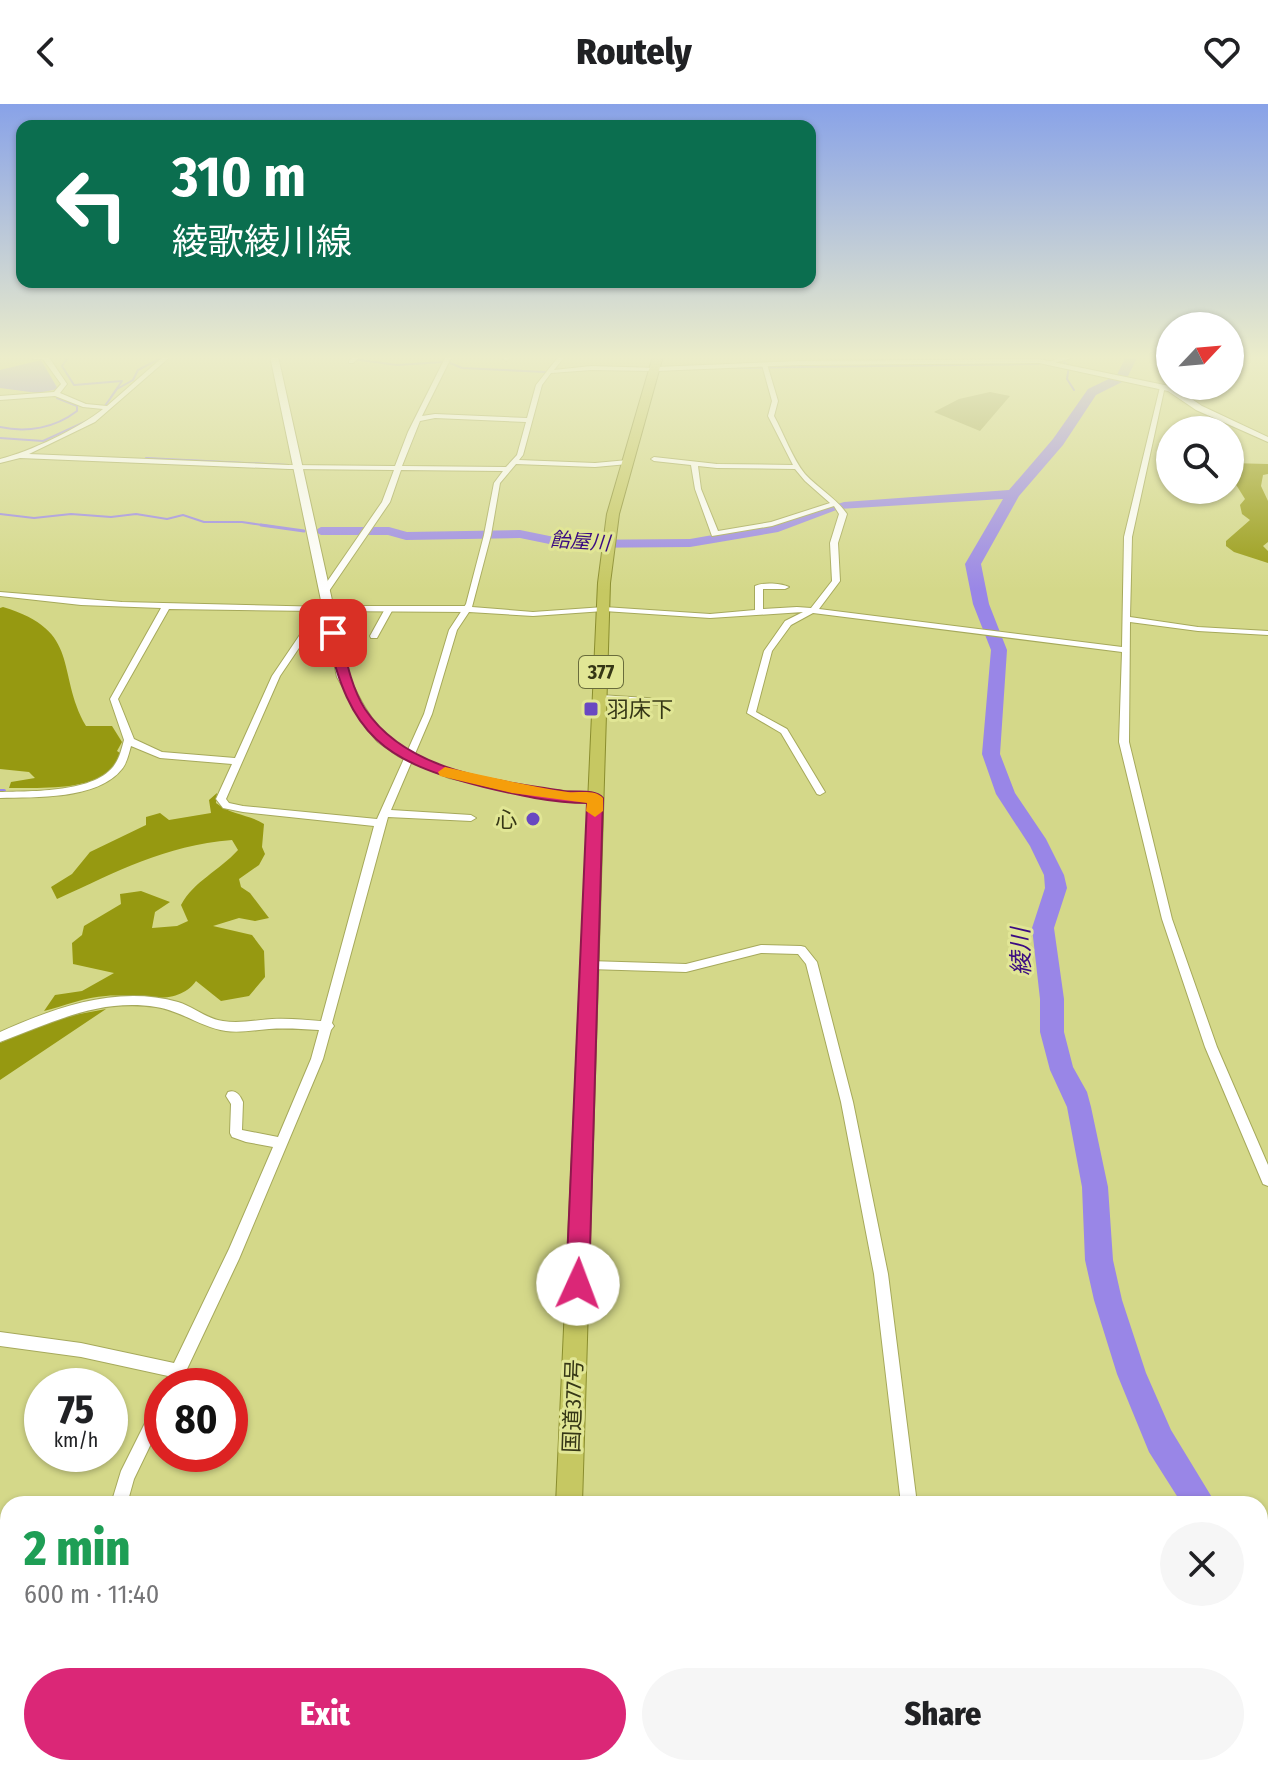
<!DOCTYPE html>
<html lang="en">
<head>
<meta charset="utf-8">
<style>
	body { margin:0; font-family:"Fira Sans Condensed","Noto Sans JP",sans-serif; background:#f6f6f6; color:#202124; height:100vh; display:flex; flex-direction:column; font-size:30px; white-space:nowrap }
	* { box-sizing:border-box; margin:0 }
	p { font-size:26px; color:#757577 }
	.icon { flex:none; width:44px; height:44px; fill:none; stroke:currentColor; stroke-width:2; stroke-linecap:round; stroke-linejoin:round }
	.map { position:relative; flex:1; overflow:hidden }
	.side { position:absolute; left:0px; top:1392px; width:1268px; height:280px; display:flex; flex-direction:column; background:#fff; border-radius:24px 24px 0 0; box-shadow:0 2px 6px #0004 }
	.side>* { flex:none }
	.hud { position:absolute; left:16px; top:16px; width:800px; height:168px; border-radius:16px; box-shadow:0 2px 6px #0004; background:#0b6e4f; color:#fff; overflow:hidden }
	.needle { width:52px; rotate:64deg }
	.controls { position:absolute; left:1156px; top:208px; display:grid; gap:16px }
	.controls a { display:grid; place-items:center; width:88px; height:88px; border-radius:50%; background:#fff; box-shadow:0 2px 6px #0004; font-size:40px }
	.speed { position:absolute; left:24px; top:1264px; display:flex; gap:16px; font-size:40px; font-weight:700; text-align:center }
	.speed>* { display:grid; place-content:center; width:104px; height:104px; border-radius:50%; background:#fff; box-shadow:0 2px 6px #0004; line-height:1 }
	.speed small { font-size:20px; font-weight:400 }
	.speed .limit { border:12px solid #d22; background:#fff; color:#111 }
	.pin { position:absolute; display:grid; place-items:center; width:68px; height:68px; color:#fff; margin:-34px; border-radius:16px; box-shadow:0 4px 12px #0006 }
	.me { position:absolute; width:88px; margin:-44px; rotate:2deg; stroke-linejoin:round; filter:drop-shadow(0 0 6px #0008) }
	.turn { display:flex; align-items:center; gap:28px; height:168px; padding:0 24px; font-size:36px }
	.turn .icon { width:104px; height:104px; stroke-width:2.5 }
	.turn b { display:block; font-size:56px; line-height:68px }
	.round { display:grid; place-items:center; flex:none; width:84px; height:84px; border-radius:42px; background:#f6f6f6 }
	.overview { display:flex; align-items:center; justify-content:space-between; height:136px; padding:0 24px }
	h1 { font-size:48px; font-weight:800; line-height:60px; color:#1e9e55 }
	.action { display:flex; gap:16px; margin-top:auto; padding:16px 24px }
	.action a { flex:1; height:92px; border-radius:48px; background:#db2777; color:#fff; font-size:32px; font-weight:800; line-height:92px; text-align:center }
	.action a+a { background:#f6f6f6; color:#202124 }
	header { display:flex; justify-content:space-between; align-items:center; height:104px; padding:0 24px; background:#fff; font-size:36px; font-weight:800 }
	.map>svg:first-child { display:block }
</style>
</head>
<body>
<header><svg class="icon" aria-label="back" viewBox="0 0 24 24"><path d="M15 5l-7 7 7 7"/></svg>Routely<svg class="icon" aria-label="heart" viewBox="0 0 24 24"><path d="M12 20l-8-8c-3-5 5-10 8-4 3-6 11-1 8 4z"/></svg></header>
<div class="map">
<svg width="1268" height="1672" viewBox="0 0 1268 1672">
	<rect width="100%" height="100%" fill="#d4d889"/>
	<!-- green -->
	<path fill="#a8ac5a" d="M990,288L1010,292L980,327L934,308L959,295Z"/>
	<!-- forest -->
	<path fill="#969911" d="M1230,359L1268,360V370L1263,371L1261,382L1268,397V438L1263,442L1268,447V459L1234,448L1226,442V437L1250,416L1242,410L1240,401L1245,395L1235,379Z
		M3,503C83,527 55,568 86,622H112L122,638L117,647L120,649C108,690 42,683 9,684L11,678L35,674L29,668L0,665V504Z
		M217,689L216,699C231,711 248,710 264,720L262,743L265,750L259,761L239,775L241,783L250,789L269,814L255,817L239,814L213,822L252,831L264,847L265,873L249,892L221,897L196,877C176,905 136,889 106,892C86,893 64,902 44,907L55,891L82,887L114,869L73,860L72,839L82,831L84,822L121,800L120,790L141,787L170,798L155,808L152,824L177,822L188,817L181,801C194,777 219,767 238,746L232,736C163,742 119,767 57,795L51,783L72,770L90,748L146,721V713L160,709L169,716L211,709L209,696Z
		M106,905L0,976V939L53,915Z"/>
	<!-- water -->
	<path fill="#9986e7" d="M41,256L58,285L38,289L0,284V266Z"/>
	<g fill="none" stroke-linecap="round" stroke-linejoin="round">
		<!-- stream-far2 -->
		<path stroke="#9986e7" stroke-width="2" d="M69,252L62,262L74,281L122,277L111,293
			M353,255L397,261L443,258
			M448,258L462,264L545,268
			M1064,258L1069,262L1067,275L1074,286
			M724,264L1038,260
			M596,266H631
			M102,306L117,285L133,276L138,266L161,254L183,252
			M0,323C27,329 55,324 77,307V302L57,294
			M0,334L43,337L89,316
			M146,354L288,361
			M0,410L34,414L71,410L111,413L136,410L167,415L183,411L204,418H242L275,423"/>
		<!-- stream-far1 -->
		<path stroke="#9986e7" stroke-width="3" d="M261,421L304,427"/>
		<!-- stream -->
		<path stroke="#9986e7" stroke-width="4" d="M0,687H4"/>
		<!-- river -->
		<path fill="#9986e7" fill-rule="evenodd" d="M1126,252H1138L1126,276L1096,291L1063,341L1019,392L981,460L989,500L1007,546L1000,650L1015,689L1046,735L1064,771L1067,784L1054,824L1064,895V928L1073,963L1087,988L1091,1003L1108,1083L1113,1156L1122,1196L1146,1269L1171,1326L1216,1400H1182L1149,1348L1117,1270L1094,1196L1085,1156L1082,1083L1067,1003L1050,966L1040,928V895L1032,824L1045,784L1044,771L1030,742L996,690L982,650L991,546L973,500L965,460L1003,395L839,405L778,428L690,443L569,444L520,434L406,436L388,431H321L314,427L321,423H389L407,428L520,426L569,436L690,435L770,421L844,398L1009,386L1053,335L1088,285L1117,271Z
			M1260,1476L1268,1479V1521L1260,1518Z"/>
		<defs>
			<path id="minor" d="M30,252H48L67,280L60,289L86,300L107,302L164,252H171L95,318L29,350L289,361L395,362L408,328L446,252H452L422,312L435,310L527,314L536,281L559,252H565L554,266L591,262L658,264L659,265L656,267L591,266L551,269L542,281L523,351L519,356L595,359L628,356L631,358L628,360L595,363L516,360L500,379L491,431L472,503L533,508L604,503L710,510L755,506V482C763,478 781,479 789,483L785,485H763V505L797,503L811,504L832,477L830,439L839,410L834,402L772,422L712,432L695,385L691,361L654,357L651,355L654,353L717,360L793,361L768,312L772,297L762,261L767,260L778,297L774,312C784,330 792,354 805,370C819,385 836,394 847,410L838,439L840,477L819,505L1122,543L1124,433L1160,283L1165,282L1132,433L1130,513L1198,523L1268,527V531L1198,527L1130,518L1129,638L1172,815L1217,943L1268,1061V1082L1263,1080L1205,943L1162,815L1119,638L1122,548L813,509L791,521L772,547L756,608L787,625L825,688L820,691L817,690L781,629L747,609L764,547L785,517L803,508L710,514L604,507L533,512L469,508L457,526L432,610L391,706L471,711L476,714L471,717L388,713L332,919L334,922L331,926L323,955L239,1155L179,1282H164L168,1272L81,1253L0,1242V1228L81,1239L174,1259L229,1145L273,1043L246,1038L232,1033L230,1029L231,1000L226,992L228,988C236,985 240,991 243,998L242,1026L278,1033L311,955L319,926C302,925 286,924 269,925C255,926 240,929 226,927C202,924 182,907 156,903C99,894 51,919 0,938V928C56,903 117,881 178,898C194,903 207,915 223,917C239,920 256,916 272,915C289,914 305,916 321,917L374,722L243,708L223,704L216,695L232,660L160,654L131,642C129,649 127,659 122,665C98,696 35,693 0,694V688C31,687 97,689 115,660C120,653 122,643 124,636L110,595L161,504L81,501L0,492V488L122,498L330,503V507H324L280,572L226,695L229,699L243,702L377,715L424,610L449,526L466,500L484,431L494,379L503,367L401,366L390,398L327,490H324L320,488L382,398L394,366L289,365L20,354L0,359V355C29,348 80,324 103,305L83,303L55,292L0,296V292L54,288L61,280L43,255H33ZM435,314L526,318L517,351L506,363L402,362L420,317ZM698,362L717,364L795,365L805,377L830,399L771,418L718,427L701,385ZM169,505L316,507L272,572L235,654L162,648L134,635L118,595Z
				M354,252H361L353,259H349V257Z
				M505,252H511L506,257L503,255Z
				M1066,252H1078L1048,261L1045,259Z
				M386,503L393,505L377,534H371L370,532Z
				M600,591L662,595L666,598L662,601L597,596V592Z
				M761,841L801,842L805,843L817,858L853,998L888,1170L917,1400H901L874,1170L841,998L806,860L798,850L761,849L686,868L589,865L585,864L583,861L585,858L589,857L686,860Z
				M162,1292V1317L134,1375L127,1400H111L121,1367L157,1295Z
				M8,1527V1545L0,1547V1529Z
				M55,1664H73L71,1672H53Z
				M608,1664H639L643,1665L645,1672H614L610,1671Z
				M974,1664H992L993,1672H975Z"/>
			<path id="tertiary" d="M1039,255L1174,283L1202,302L1268,333V338L1196,306L1168,287L1039,259L799,261L656,267L652,265L656,263L799,257Z
				M328,502H467L472,505L467,508L324,507L323,505Z"/>
			<path id="secondary" d="M270,252H278L349,573C358,591 367,610 381,625C427,675 531,686 595,689L602,694L600,697L544,695L449,674L398,652L378,638L366,624L337,573Z"/>
			<path id="trunk" d="M653,252H663L619,410L610,479L582,1400H556L598,479L607,410Z
				M544,1664H574L573,1672H543Z"/>
		</defs>
		<!-- minor casing -->
		<use href="#minor" stroke="#a6a95b" stroke-width="2"/>
		<!-- tertiary casing -->
		<use href="#tertiary" stroke="#a6a95b" stroke-width="2"/>
		<!-- secondary casing -->
		<use href="#secondary" stroke="#a6a95b" stroke-width="2"/>
		<!-- trunk casing -->
		<use href="#trunk" stroke="#8a8d2e" stroke-width="2"/>
		<!-- minor -->
		<use href="#minor" fill="#fff" fill-rule="evenodd"/>
		<!-- tertiary -->
		<use href="#tertiary" fill="#fff" fill-rule="evenodd"/>
		<!-- secondary -->
		<use href="#secondary" fill="#fff" fill-rule="evenodd"/>
		<!-- trunk -->
		<use href="#trunk" fill="#c6c862" fill-rule="evenodd"/>
	</g>
	<!-- sky -->
	<linearGradient id="sky" x2="0" y2="1"><stop stop-color="#88a2e8"/><stop offset="0.52" stop-color="#ecedca"/><stop offset="1" stop-color="#ecedca" stop-opacity="0"/></linearGradient>
	<rect width="1268" height="487" fill="url(#sky)"/>
	<!-- route -->
	<path fill="#db2777" stroke="#8e194d" stroke-width="2" d="M333,525L340,529C346,555 351,583 365,605C407,668 495,676 563,687C575,689 595,684 603,694L589,1180L586,1188L578,1192L569,1188L566,1180L587,699C552,699 517,691 484,683C384,658 349,632 327,529Z"/>
	<!-- slow -->
	<path fill="#f59e0b" d="M445,663C486,672 527,682 568,688C580,689 595,685 603,694V707L595,713L586,707L587,699L512,689L440,672L438,668Z"/>
	<!-- markers -->
	<g fill="#6948c1" stroke="#e1e695" stroke-width="3">
		<rect x="583" y="597" width="16" height="16" rx="4"/>
		<circle cx="533" cy="715" r="8"/>
	</g>
	<g text-anchor="middle" dominant-baseline="central" stroke-width="6" stroke-linejoin="round" paint-order="stroke">
		<!-- far-water labels -->
		<g font-size="20" font-style="italic" fill="#3a0b82" stroke="#e1e695">
			<text transform="translate(580 437) rotate(4)">飴屋川</text>
		</g>
		<!-- shield labels -->
		<rect fill="#e1e695" stroke="#696c3c" stroke-width="2" x="579" y="552" width="44" height="32" rx="6"/>
		<g font-size="20" font-weight="bold" fill="#363716">
			<text x="601" y="568">377</text>
		</g>
		<!-- poi labels -->
		<g font-size="22" fill="#363716" stroke="#e1e695" text-anchor="start">
			<text x="607" y="605">羽床下</text>
			<text x="517" y="715" text-anchor="end">心</text>
		</g>
		<!-- street labels -->
		<g font-size="22" fill="#363716" stroke="#e1e695">
			<text transform="translate(573 1302) rotate(-88)">国道377号</text>
		</g>
		<!-- water labels -->
		<g font-size="24" font-style="italic" fill="#3a0b82" stroke="#e1e695">
			<text transform="translate(1021 848) rotate(-91)">綾川</text>
		</g>
	</g>
</svg>
<div class="controls">
<a><svg class="needle" viewBox="-14 -14 28 28"><path d="M0-13l5 13h-10z" fill="#e53935"/><path d="M0 13l5-13h-10z" fill="#757577"/></svg></a>
<a><svg class="icon" aria-label="search" viewBox="0 0 24 24"><circle cx="10" cy="10" r="6"/><path d="M15 15l6 6"/></svg></a>
</div>
<div class="speed"><div>75<small>km/h</small></div><div class="limit">80</div></div>
<div class="pin" style="left:333px;top:529px;background:#d93025"><svg class="icon" aria-label="arrive" viewBox="0 0 24 24"><path d="M6 21V4h12l-3 4 3 4H6"/></svg></div>
<svg class="me" style="left:578px;top:1180px" viewBox="-20 -20 40 40"><circle r="19" fill="#fff"/><path d="M0-13L10 11 0 6-10 11z" fill="#db2777"/></svg>
<div class="hud">
<div class="turn"><svg class="icon" aria-label="left" viewBox="0 0 24 24"><path d="M17 20v-9H6M10 6l-5 5 5 5"/></svg><div><b>310 m</b>綾歌綾川線</div></div>
</div>
<section class="side">
<div class="overview"><div><h1>2 min</h1><p>600 m · 11:40</p></div><a class="round"><svg class="icon" aria-label="close" viewBox="0 0 24 24"><path d="M6 6l12 12M18 6L6 18"/></svg></a></div>
<div class="action"><a>Exit</a><a>Share</a></div>
</section>
</div>
</body>
</html>
